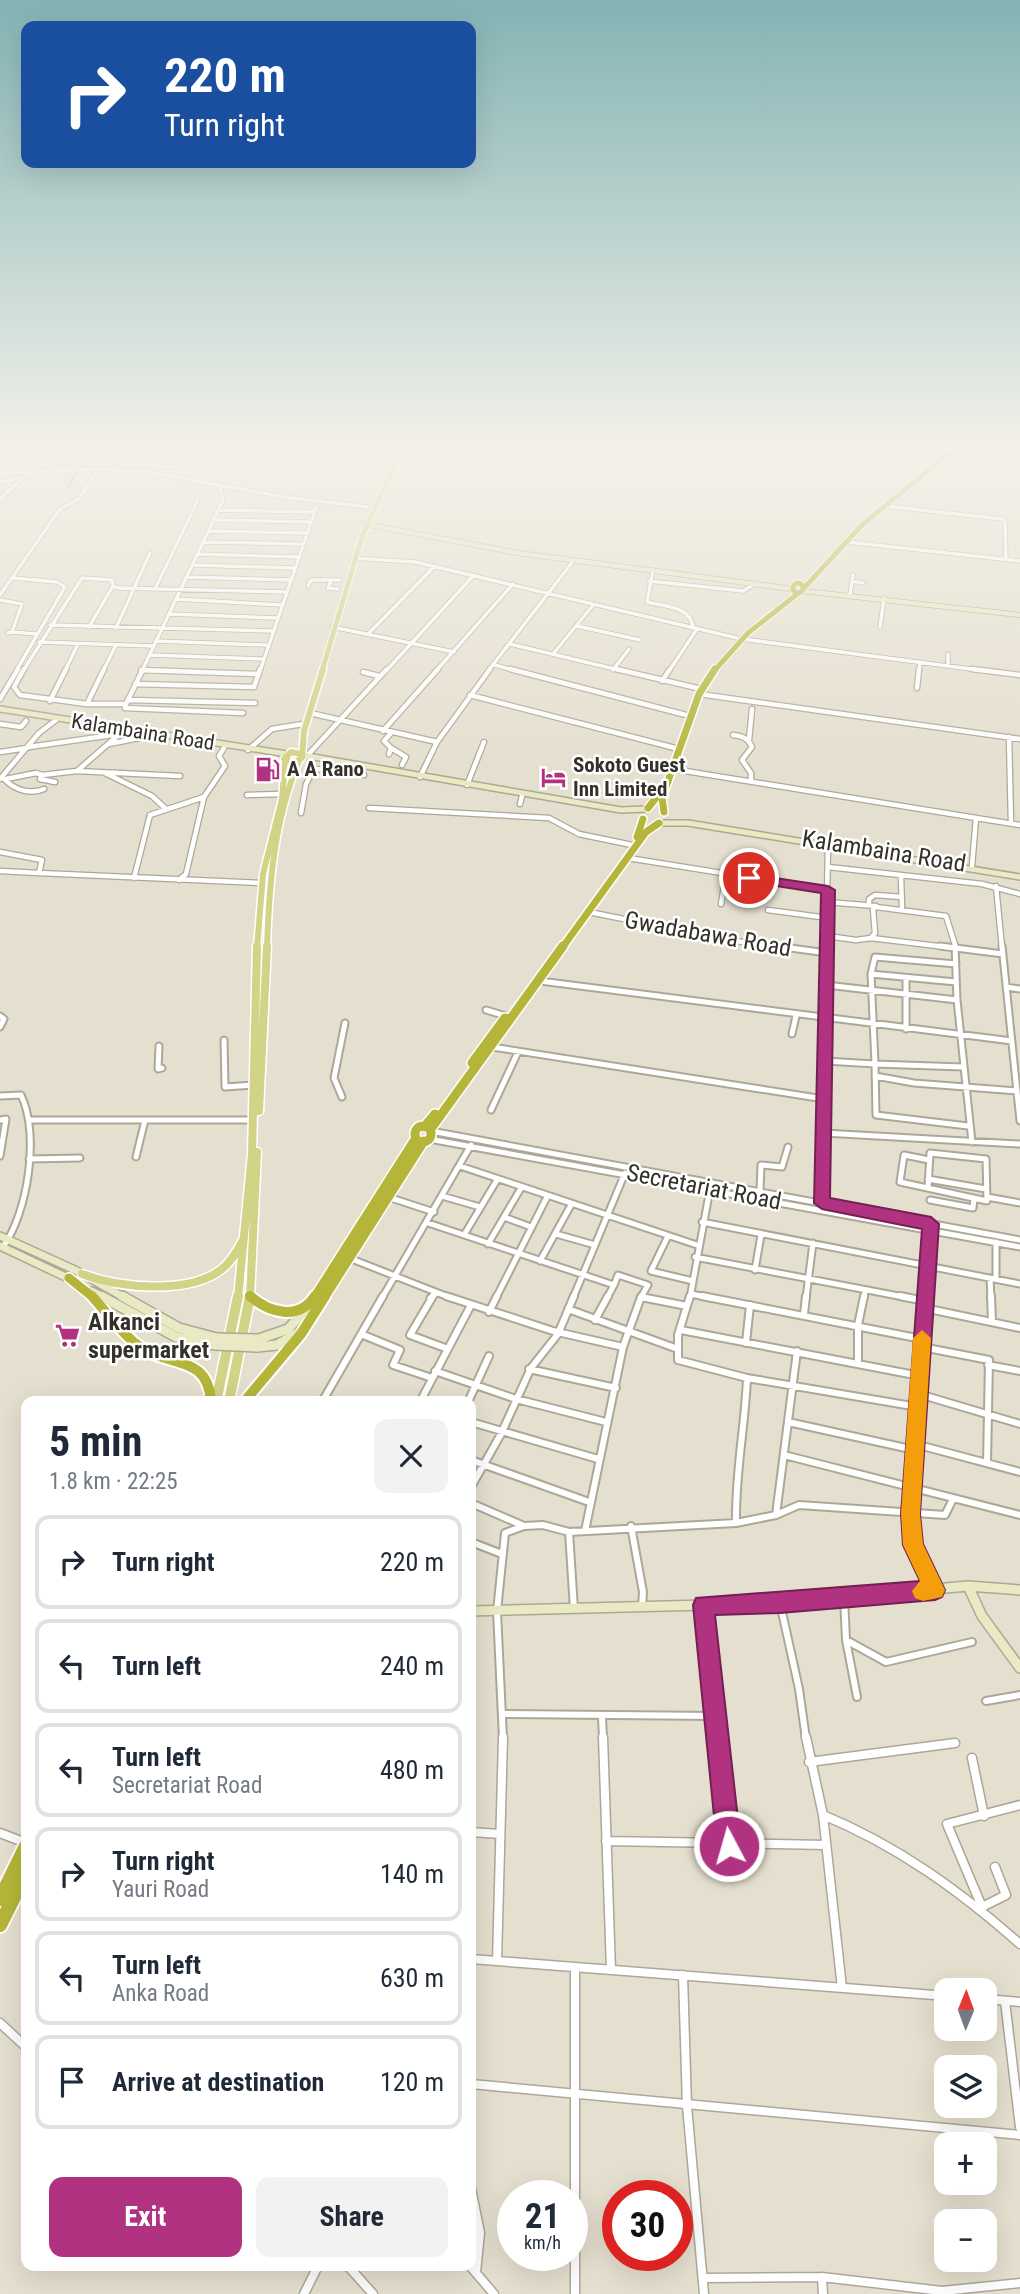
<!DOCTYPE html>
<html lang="en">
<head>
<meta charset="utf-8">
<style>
	body { margin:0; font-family:"Roboto Condensed",sans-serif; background:#f2f2f3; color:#1f2937; height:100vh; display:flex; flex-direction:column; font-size:26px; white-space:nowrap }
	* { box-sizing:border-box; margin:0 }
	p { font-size:23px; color:#747a83 }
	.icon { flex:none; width:38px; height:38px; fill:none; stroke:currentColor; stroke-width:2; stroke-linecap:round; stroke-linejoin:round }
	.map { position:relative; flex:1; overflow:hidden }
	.details { position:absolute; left:21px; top:1396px; width:455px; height:875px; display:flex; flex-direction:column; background:#fff; border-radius:14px; box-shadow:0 7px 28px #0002 }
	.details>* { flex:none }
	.guide { position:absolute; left:21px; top:21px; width:455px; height:147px; border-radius:14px; box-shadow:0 7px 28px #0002; background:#1a4fa0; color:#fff; overflow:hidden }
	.needle { width:46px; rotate:1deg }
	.fabs { position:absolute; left:934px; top:1978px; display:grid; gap:14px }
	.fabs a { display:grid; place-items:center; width:63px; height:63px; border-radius:14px; background:#fff; box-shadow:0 7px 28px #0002; font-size:35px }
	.speed { position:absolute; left:497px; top:2180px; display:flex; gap:14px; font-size:35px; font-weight:700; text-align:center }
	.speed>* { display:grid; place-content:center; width:91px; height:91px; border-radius:50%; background:#fff; box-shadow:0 7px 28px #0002; line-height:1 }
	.speed small { font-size:18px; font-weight:400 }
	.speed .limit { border:10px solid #d22; background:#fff; color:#111 }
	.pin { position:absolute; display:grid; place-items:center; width:60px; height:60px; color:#fff; margin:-30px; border:4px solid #fff; border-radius:50%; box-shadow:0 2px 7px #0007 }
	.me { position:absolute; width:77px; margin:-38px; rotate:354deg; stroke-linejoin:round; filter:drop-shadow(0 0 5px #0008) }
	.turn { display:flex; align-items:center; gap:24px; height:147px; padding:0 28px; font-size:32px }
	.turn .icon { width:91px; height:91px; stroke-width:2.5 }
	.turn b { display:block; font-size:49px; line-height:60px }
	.round { display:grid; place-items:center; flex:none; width:74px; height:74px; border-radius:14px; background:#f2f2f3 }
	.head { display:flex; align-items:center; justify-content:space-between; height:119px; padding:0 28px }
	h1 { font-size:42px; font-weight:700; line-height:52px }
	.button { display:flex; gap:14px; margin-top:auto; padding:14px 28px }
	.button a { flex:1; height:80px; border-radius:14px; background:#b13280; color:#fff; font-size:28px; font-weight:700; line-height:80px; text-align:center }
	.button a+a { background:#f2f2f3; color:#1f2937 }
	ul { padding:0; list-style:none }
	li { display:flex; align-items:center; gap:21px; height:94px; margin:0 14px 10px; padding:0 14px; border:4px solid #e0e1e3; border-radius:14px }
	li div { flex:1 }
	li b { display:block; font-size:26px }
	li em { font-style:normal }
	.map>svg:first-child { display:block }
</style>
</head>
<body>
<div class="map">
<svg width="1020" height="2294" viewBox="0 0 1020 2294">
	<rect width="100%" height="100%" fill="#e5dfcf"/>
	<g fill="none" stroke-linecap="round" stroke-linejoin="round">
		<!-- stream -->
		<path stroke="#8db267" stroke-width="2" d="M229,450H245
			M81,468L99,450
			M67,489L77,472"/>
		<defs>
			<path id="street-far4" d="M21,450L61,452
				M131,450L197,454
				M996,450L1020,466
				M125,456L189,461
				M0,458L23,461L11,474
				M119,463L182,468
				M0,473L98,469L154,473L284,497L368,507
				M0,482L27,476
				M0,499L27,474L65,450
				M884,506L1002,519L1005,522L1006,559
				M218,510L314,512
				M213,520L310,522
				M209,531L306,533
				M204,542L303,544
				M847,542L1020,561
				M197,554L299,557
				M352,558L415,562L737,638
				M192,565L294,568
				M653,570L647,602C666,607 691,606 693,628
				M186,577L290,580
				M13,578L57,582L65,587L16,671
				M649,581L743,591L756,583
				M852,581L863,583
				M308,586L311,580H331
				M155,589L198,500
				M338,589L328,588L331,580H340
				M850,594L853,575
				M0,595L60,509L79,499L98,469
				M176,599L281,605
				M0,600L22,604L12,632L8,633
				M170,614L277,618
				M50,625L272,631
				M577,626L640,640
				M89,627L113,586
				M332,627L454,652
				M880,627L884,598
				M116,628L150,553
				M12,632L37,634
				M369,633L435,566
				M742,639L986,671
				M155,641L266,645
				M39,642L153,646
				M510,644L623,671
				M553,654L594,604
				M948,654V666
				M149,655L264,659
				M495,665L516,671
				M141,670L158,671
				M613,670L629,649
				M23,671L82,578L112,580L113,586L118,588L286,592
				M65,671L78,644
				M103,671L116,645
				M142,671L223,500L220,486
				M260,671L316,508
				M386,671L474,575
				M436,671L513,584
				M488,671L574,560
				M669,671L697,629
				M919,671L920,663"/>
			<path id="street-far3" d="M24,669L14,687L20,695L87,704H126L125,708L243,713
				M510,669L686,715
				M616,669L697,688
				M972,669L1020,675
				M141,670L259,674
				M363,672L379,676
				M662,681L670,669
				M135,684L254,687L260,669
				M917,688L919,669
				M699,694L1020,739
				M470,695L675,748
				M0,699L18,669
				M129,700L255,703
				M50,701L66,669
				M87,704L104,669
				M126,704L143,669
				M310,713L437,742
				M0,724L21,727L26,721
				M383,731L438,669
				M733,735C742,736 748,738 752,747L742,760L751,773V782
				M1009,737L1011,823
				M749,740L752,709
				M109,744L149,736
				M29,747L119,734
				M391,748L406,757L402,765
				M248,750L272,729L303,724
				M0,752L27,748
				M389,754L391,748L384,741L391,733
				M306,757L387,669
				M673,769L1020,825
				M334,770L364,775
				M77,771L180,776
				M105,773L152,796L165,808
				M42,775L77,771L123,731
				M420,777L437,742L490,669
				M0,779L39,733L56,720
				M4,779C15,790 30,795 44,789
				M6,779L36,773L42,775L40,779L55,782
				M467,785L484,742
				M247,795L282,794
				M520,804L522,796
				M369,808L549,818L579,834L632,845
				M301,813L306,784L314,769L334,770L336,767
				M0,852L42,860L39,873L262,883
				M628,858L828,890
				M972,866L976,818
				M828,867L982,884L1020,894
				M0,871L39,873
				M901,876L902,909
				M134,878L150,815L204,797
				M179,880L186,874L204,797L225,766L219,756L224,748
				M996,886L1002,948
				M827,902L876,906
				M721,904L726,875
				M869,904V899L875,895L902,897
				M768,910L828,918
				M589,912L728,940L789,948
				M827,936L856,940L871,938L875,933L873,909L876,907L946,916L956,948
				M871,938L954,948
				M826,948L828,845"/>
			<path id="street-far2" d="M776,946L827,953
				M940,946L1003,954
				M1002,946L1020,1121
				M871,974L956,982
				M906,978V1029
				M540,981L1012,1041
				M826,985L957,1000L955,946
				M1006,987L1020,989
				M957,1000L972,1142
				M486,1010L506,1016
				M0,1016L4,1019L0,1027
				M792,1034L796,1016
				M224,1040L225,1087L254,1085
				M159,1046L158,1069L162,1068
				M492,1047L824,1099
				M825,1061L875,1064L871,974L875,957L956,964
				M963,1067L875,1064L876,1115L968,1126
				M875,1076L914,1083L1017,1091
				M0,1096L21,1095C40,1134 28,1212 3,1247
				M342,1097L334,1078L345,1023
				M491,1110L518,1052
				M0,1120L6,1119L0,1156
				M30,1120H253
				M431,1131L1020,1240
				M824,1133L1020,1144
				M429,1139L1020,1247
				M136,1157L145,1120
				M29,1159L80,1158
				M460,1166L697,1245
				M928,1179L986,1189
				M928,1188L930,1153L986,1159L987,1201L900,1182L904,1155L929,1160
				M760,1191L761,1165L782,1167L788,1147
				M442,1196L480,1207
				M388,1197L434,1212
				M987,1197L1020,1203
				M930,1200L973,1208L974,1198
				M822,1206L826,946
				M504,1217L531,1227
				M702,1222L1020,1284
				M428,1223L614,1285L607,1298
				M556,1234L595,1245
				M464,1235L497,1180
				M668,1236L651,1271L693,1281
				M996,1242V1279
				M488,1244L521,1188
				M695,1257L909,1298
				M349,1258L451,1298
				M540,1261L571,1205
				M755,1270L761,1235
				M990,1278L991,1298
				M614,1285L618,1275L648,1285L641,1297
				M691,1294L711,1298
				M382,1298L471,1145
				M430,1298L437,1293
				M496,1298L547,1197
				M573,1298L625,1173
				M641,1298H645
				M690,1298L710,1189
				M806,1298L813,1243
				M864,1298L865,1291
				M926,1298L931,1227"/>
			<path id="street-far1" d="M433,1296L410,1335L448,1349
				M446,1296L553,1331L623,1347
				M690,1296L678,1335V1360L747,1378L918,1407
				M702,1296L922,1339
				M900,1296L925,1301
				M926,1296L910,1515L913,1545L935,1589
				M991,1296L992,1322
				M924,1308L1020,1328
				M568,1309L675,1348
				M489,1312L497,1296
				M804,1314L806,1296
				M595,1320L608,1296
				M681,1330L920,1376
				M361,1334L400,1350L393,1365L432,1378
				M746,1343L750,1305
				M922,1347L989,1360L987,1463
				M858,1363V1325L864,1296
				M988,1365L1020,1371
				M529,1369L616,1388
				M435,1371L516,1399L606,1422
				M919,1394L1020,1424
				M322,1402L383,1296
				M420,1402L471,1305
				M468,1402L489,1356
				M471,1422L598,1459
				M788,1422L915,1450
				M915,1444L1020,1472
				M784,1455L1020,1515
				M471,1460L589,1502
				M471,1487L501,1434L531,1368L558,1334L574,1296
				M471,1503L524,1526L543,1525L569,1532L736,1523L776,1515L799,1505L945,1515L953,1499
				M776,1515L797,1351
				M736,1523C735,1474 745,1427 747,1378
				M631,1526L643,1592L642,1607
				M585,1531L623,1347L641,1297L687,1306
				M569,1532L574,1609
				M471,1542L502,1554
				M844,1597L846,1640L886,1662L972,1642
				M780,1603L799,1689L806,1739
				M703,1605L717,1739
				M846,1640L857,1697
				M986,1701L1020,1695
				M504,1714L716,1716
				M602,1717L603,1739
				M503,1739L497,1611L505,1533L524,1526"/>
			<path id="street" d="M603,1737L611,1970
				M717,1737L729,1846
				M806,1737L823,1815L842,1988
				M972,1758L984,1816
				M809,1762L955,1743
				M823,1815C898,1846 960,1891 1020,1944
				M471,1832L500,1834
				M0,1833L26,1843
				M606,1841L826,1845
				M995,1867L1006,1895L982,1907L947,1824L1020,1805
				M471,1959L947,1996
				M497,1961L503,1737
				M575,1967V2294
				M683,1975L687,2106L704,2294
				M985,1999L1020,2002
				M1005,2001L1020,2127
				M0,2023L26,2047
				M471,2084L1020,2135
				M471,2188L480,2233L476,2272
				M348,2266L373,2294
				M470,2266L494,2294
				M822,2277L823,2294
				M703,2278L822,2277L942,2291L1020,2283
				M304,2294L318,2266"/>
			<path id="secondary-far3" d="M365,524L518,553L792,589
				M803,591L1020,615"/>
			<path id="secondary-far2" d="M0,709L287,754
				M302,755L621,810L646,809
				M661,823H688L1020,877"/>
			<path id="secondary-far1" d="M0,1236L77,1271L125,1298
				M0,1246L72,1280
				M92,1291L105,1298"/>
			<path id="secondary" d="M101,1296L176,1337L215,1345
				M122,1296L179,1328L217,1338
				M259,1339L288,1329L309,1306
				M257,1347L277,1345L298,1333
				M968,1586L982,1616L1020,1668
				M471,1611L780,1603L968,1586L1020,1590"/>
			<path id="primary-far3" d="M322,671L362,537L401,450"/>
			<path id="primary-far2" d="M301,754L291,752L284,759L293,763L302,758L304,731L323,669
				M257,948L263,874L282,799L285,761
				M267,948C269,885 274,820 299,761"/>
			<path id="primary-far1" d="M259,1111L267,946
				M82,1274C119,1288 189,1295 222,1269C232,1261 238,1250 244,1238
				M238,1298L252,1154L257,946
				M250,1298L257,1152"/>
			<path id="primary" d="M216,1402L238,1296
				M229,1402L250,1296"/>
			<path id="highway-far4" d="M793 588a5 5 0 1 1 10 0a5 5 0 1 1-10 0Z
				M805,587L862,525L953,450
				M714,671L748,633L800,592"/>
			<path id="highway-far3" d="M648,808L659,794
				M664,812L662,798L699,694L715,669
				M637,837L643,819
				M562,948L646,832L659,823"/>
			<path id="highway-far2" d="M472,1063L505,1018
				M415 1134a8 8 0 1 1 16 0a8 8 0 1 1-16 0Z
				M424,1127L435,1114
				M430,1130L563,946
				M69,1278L94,1298
				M250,1296L252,1298
				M314,1298L416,1138
				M324,1298L424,1141"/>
			<path id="highway-far1" d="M92,1296C106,1312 120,1331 136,1344C166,1369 208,1352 211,1402
				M250,1296C269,1313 299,1321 315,1296
				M244,1402L301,1334L325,1296"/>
			<path id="highway" d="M0,1899L26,1846
				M0,1925L26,1873"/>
		</defs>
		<!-- street-far4 casing -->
		<use href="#street-far4" stroke="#ada798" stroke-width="5"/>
		<!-- street-far3 casing -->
		<use href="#street-far3" stroke="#ada798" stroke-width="7"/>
		<!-- street-far2 casing -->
		<use href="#street-far2" stroke="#ada798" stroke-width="9"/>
		<!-- street-far1 casing -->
		<use href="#street-far1" stroke="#ada798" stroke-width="10"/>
		<!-- street casing -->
		<use href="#street" stroke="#ada798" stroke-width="11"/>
		<!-- secondary-far3 casing -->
		<use href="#secondary-far3" stroke="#ada798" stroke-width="6"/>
		<!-- secondary-far2 casing -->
		<use href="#secondary-far2" stroke="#ada798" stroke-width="8"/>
		<!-- secondary-far1 casing -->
		<use href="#secondary-far1" stroke="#ada798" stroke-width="10"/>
		<!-- secondary casing -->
		<use href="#secondary" stroke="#ada798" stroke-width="12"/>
		<!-- primary-far3 casing -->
		<use href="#primary-far3" stroke="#fff" stroke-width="7"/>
		<!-- primary-far2 casing -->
		<use href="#primary-far2" stroke="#fff" stroke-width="9"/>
		<!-- primary-far1 casing -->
		<use href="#primary-far1" stroke="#fff" stroke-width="11"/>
		<!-- primary casing -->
		<use href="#primary" stroke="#fff" stroke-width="13"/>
		<!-- highway-far4 casing -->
		<use href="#highway-far4" stroke="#fff" stroke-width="7"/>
		<!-- highway-far3 casing -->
		<use href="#highway-far3" stroke="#fff" stroke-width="10"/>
		<!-- highway-far2 casing -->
		<use href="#highway-far2" stroke="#fff" stroke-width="12"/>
		<!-- highway-far1 casing -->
		<use href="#highway-far1" stroke="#fff" stroke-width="14"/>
		<!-- highway casing -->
		<use href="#highway" stroke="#fff" stroke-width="18"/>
		<!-- street-far4 -->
		<use href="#street-far4" stroke="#fff" stroke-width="3.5"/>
		<!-- street-far3 -->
		<use href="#street-far3" stroke="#fff" stroke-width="4.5"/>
		<!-- street-far2 -->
		<use href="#street-far2" stroke="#fff" stroke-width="5"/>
		<!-- street-far1 -->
		<use href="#street-far1" stroke="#fff" stroke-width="6"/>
		<!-- street -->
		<use href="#street" stroke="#fff" stroke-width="8"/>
		<!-- secondary-far3 -->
		<use href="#secondary-far3" stroke="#e9e9c4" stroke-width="4.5"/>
		<!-- secondary-far2 -->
		<use href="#secondary-far2" stroke="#e9e9c4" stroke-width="5"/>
		<!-- secondary-far1 -->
		<use href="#secondary-far1" stroke="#e9e9c4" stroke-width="7"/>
		<!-- secondary -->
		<use href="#secondary" stroke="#e9e9c4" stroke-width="9"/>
		<!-- primary-far3 -->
		<use href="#primary-far3" stroke="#d3d388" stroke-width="5"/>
		<!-- primary-far2 -->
		<use href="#primary-far2" stroke="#d3d388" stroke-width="6"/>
		<!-- primary-far1 -->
		<use href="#primary-far1" stroke="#d3d388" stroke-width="8"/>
		<!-- primary -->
		<use href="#primary" stroke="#d3d388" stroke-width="10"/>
		<!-- highway-far4 -->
		<use href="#highway-far4" stroke="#b5b639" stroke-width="5"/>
		<!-- highway-far3 -->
		<use href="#highway-far3" stroke="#b5b639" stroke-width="7"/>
		<!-- highway-far2 -->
		<use href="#highway-far2" stroke="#b5b639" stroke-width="9"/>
		<!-- highway-far1 -->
		<use href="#highway-far1" stroke="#b5b639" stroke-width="10"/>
		<!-- highway -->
		<use href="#highway" stroke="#b5b639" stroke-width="14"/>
		<defs>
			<path id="secondary-bridge" d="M217,1338L259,1339
				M215,1345L257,1347"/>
		</defs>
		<!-- secondary-bridge casing -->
		<use href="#secondary-bridge" stroke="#ada798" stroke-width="12" stroke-linecap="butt"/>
		<!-- secondary-bridge -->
		<use href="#secondary-bridge" stroke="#e9e9c4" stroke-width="9"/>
	</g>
	<!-- sky -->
	<linearGradient id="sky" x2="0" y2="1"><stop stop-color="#83b3b4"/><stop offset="0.58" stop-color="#f3f1e9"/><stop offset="1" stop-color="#f3f1e9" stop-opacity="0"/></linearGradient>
	<rect width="1020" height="771" fill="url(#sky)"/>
	<!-- route -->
	<path fill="#b13280" stroke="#732053" stroke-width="2" d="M749,874L828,886L835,890L830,1198L931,1217L939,1224L920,1514L923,1544L945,1590L942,1597L935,1600L780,1613L715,1615L741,1846L737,1854L729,1857L721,1854L717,1846L693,1605L696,1598L920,1581L903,1545L901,1514L922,1229L822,1209L814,1203L821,893L745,881V875Z"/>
	<!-- slow -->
	<path fill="#f59e0b" d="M922,1330L931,1338L920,1514L923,1544L945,1590L942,1597L923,1601L915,1598L912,1591L920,1581L903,1545L901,1514L913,1338Z"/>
	<!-- icons -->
	<defs>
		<symbol id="fuel-bare" viewBox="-9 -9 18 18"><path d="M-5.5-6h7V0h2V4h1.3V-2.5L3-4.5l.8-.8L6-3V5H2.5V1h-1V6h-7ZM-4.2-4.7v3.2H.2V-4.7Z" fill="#b13280" stroke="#fff" stroke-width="2.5" paint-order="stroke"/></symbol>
		<symbol id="hotel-bare" viewBox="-9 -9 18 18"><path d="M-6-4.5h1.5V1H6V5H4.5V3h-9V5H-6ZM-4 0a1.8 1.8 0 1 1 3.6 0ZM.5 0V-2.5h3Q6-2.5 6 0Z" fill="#b13280" stroke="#fff" stroke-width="2.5" paint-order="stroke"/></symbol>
		<symbol id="supermarket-bare" viewBox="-9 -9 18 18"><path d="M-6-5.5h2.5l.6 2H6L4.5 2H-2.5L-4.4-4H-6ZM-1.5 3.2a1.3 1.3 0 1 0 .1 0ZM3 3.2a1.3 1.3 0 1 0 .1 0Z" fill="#b13280" stroke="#fff" stroke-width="2.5" paint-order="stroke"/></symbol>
	</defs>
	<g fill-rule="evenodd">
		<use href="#fuel-bare" x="250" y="752" width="35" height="35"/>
		<use href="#hotel-bare" x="536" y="760" width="35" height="35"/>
		<use href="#supermarket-bare" x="50" y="1318" width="35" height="35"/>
	</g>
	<g text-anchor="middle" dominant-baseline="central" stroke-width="5" stroke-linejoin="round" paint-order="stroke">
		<!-- far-street labels -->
		<g font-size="21" fill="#34312b" stroke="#fff">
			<text transform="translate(143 732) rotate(9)">Kalambaina Road</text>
		</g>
		<!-- far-poi labels -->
		<g font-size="21" font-weight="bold" fill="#34312b" stroke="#fff" text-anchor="start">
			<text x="573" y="765">Sokoto Guest<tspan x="573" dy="24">Inn Limited</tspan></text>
			<text x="287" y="769">A A Rano</text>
		</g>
		<!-- street labels -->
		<g font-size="24" fill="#34312b" stroke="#fff">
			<text transform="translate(884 851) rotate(9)">Kalambaina Road</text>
			<text transform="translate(708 934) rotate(10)">Gwadabawa Road</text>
			<text transform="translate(704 1187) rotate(11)">Secretariat Road</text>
		</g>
		<!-- poi labels -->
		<g font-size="24" font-weight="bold" fill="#34312b" stroke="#fff" text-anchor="start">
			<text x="88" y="1322">Alkanci<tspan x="88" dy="28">supermarket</tspan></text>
		</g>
	</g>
</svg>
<div class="fabs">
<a><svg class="needle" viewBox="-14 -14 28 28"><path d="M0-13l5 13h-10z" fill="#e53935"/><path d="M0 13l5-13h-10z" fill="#747a83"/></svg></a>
<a><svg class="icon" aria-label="layers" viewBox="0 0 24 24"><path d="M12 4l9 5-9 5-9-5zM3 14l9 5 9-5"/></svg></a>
<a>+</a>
<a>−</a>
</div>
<div class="speed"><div>21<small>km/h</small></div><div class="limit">30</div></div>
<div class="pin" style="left:749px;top:878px;background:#d93025"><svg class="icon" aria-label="arrive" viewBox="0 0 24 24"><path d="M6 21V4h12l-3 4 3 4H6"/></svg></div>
<svg class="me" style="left:729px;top:1846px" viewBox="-20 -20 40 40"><circle r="17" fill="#b13280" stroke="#fff" stroke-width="3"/><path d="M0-11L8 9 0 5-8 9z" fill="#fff"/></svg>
<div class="guide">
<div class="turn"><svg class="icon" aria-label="right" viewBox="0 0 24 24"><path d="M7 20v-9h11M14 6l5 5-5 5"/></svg><div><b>220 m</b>Turn right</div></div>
</div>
<section class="details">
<div class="head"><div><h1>5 min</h1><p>1.8 km · 22:25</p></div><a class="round"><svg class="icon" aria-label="close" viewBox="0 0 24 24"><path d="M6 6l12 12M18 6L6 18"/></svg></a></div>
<ul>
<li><svg class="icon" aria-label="right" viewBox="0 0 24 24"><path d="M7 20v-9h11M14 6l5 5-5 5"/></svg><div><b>Turn right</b></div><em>220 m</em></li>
<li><svg class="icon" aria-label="left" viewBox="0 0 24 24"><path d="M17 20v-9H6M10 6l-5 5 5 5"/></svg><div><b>Turn left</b></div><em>240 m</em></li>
<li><svg class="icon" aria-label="left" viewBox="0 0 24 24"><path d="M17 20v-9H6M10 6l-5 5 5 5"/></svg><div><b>Turn left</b><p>Secretariat Road</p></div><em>480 m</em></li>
<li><svg class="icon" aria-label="right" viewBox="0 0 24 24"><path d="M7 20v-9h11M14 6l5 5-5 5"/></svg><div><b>Turn right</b><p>Yauri Road</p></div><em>140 m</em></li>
<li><svg class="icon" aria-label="left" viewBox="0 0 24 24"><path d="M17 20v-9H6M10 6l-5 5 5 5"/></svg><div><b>Turn left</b><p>Anka Road</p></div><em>630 m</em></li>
<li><svg class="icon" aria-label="arrive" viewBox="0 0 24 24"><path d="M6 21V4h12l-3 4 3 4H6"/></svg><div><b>Arrive at destination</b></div><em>120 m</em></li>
</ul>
<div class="button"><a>Exit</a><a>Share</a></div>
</section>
</div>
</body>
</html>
